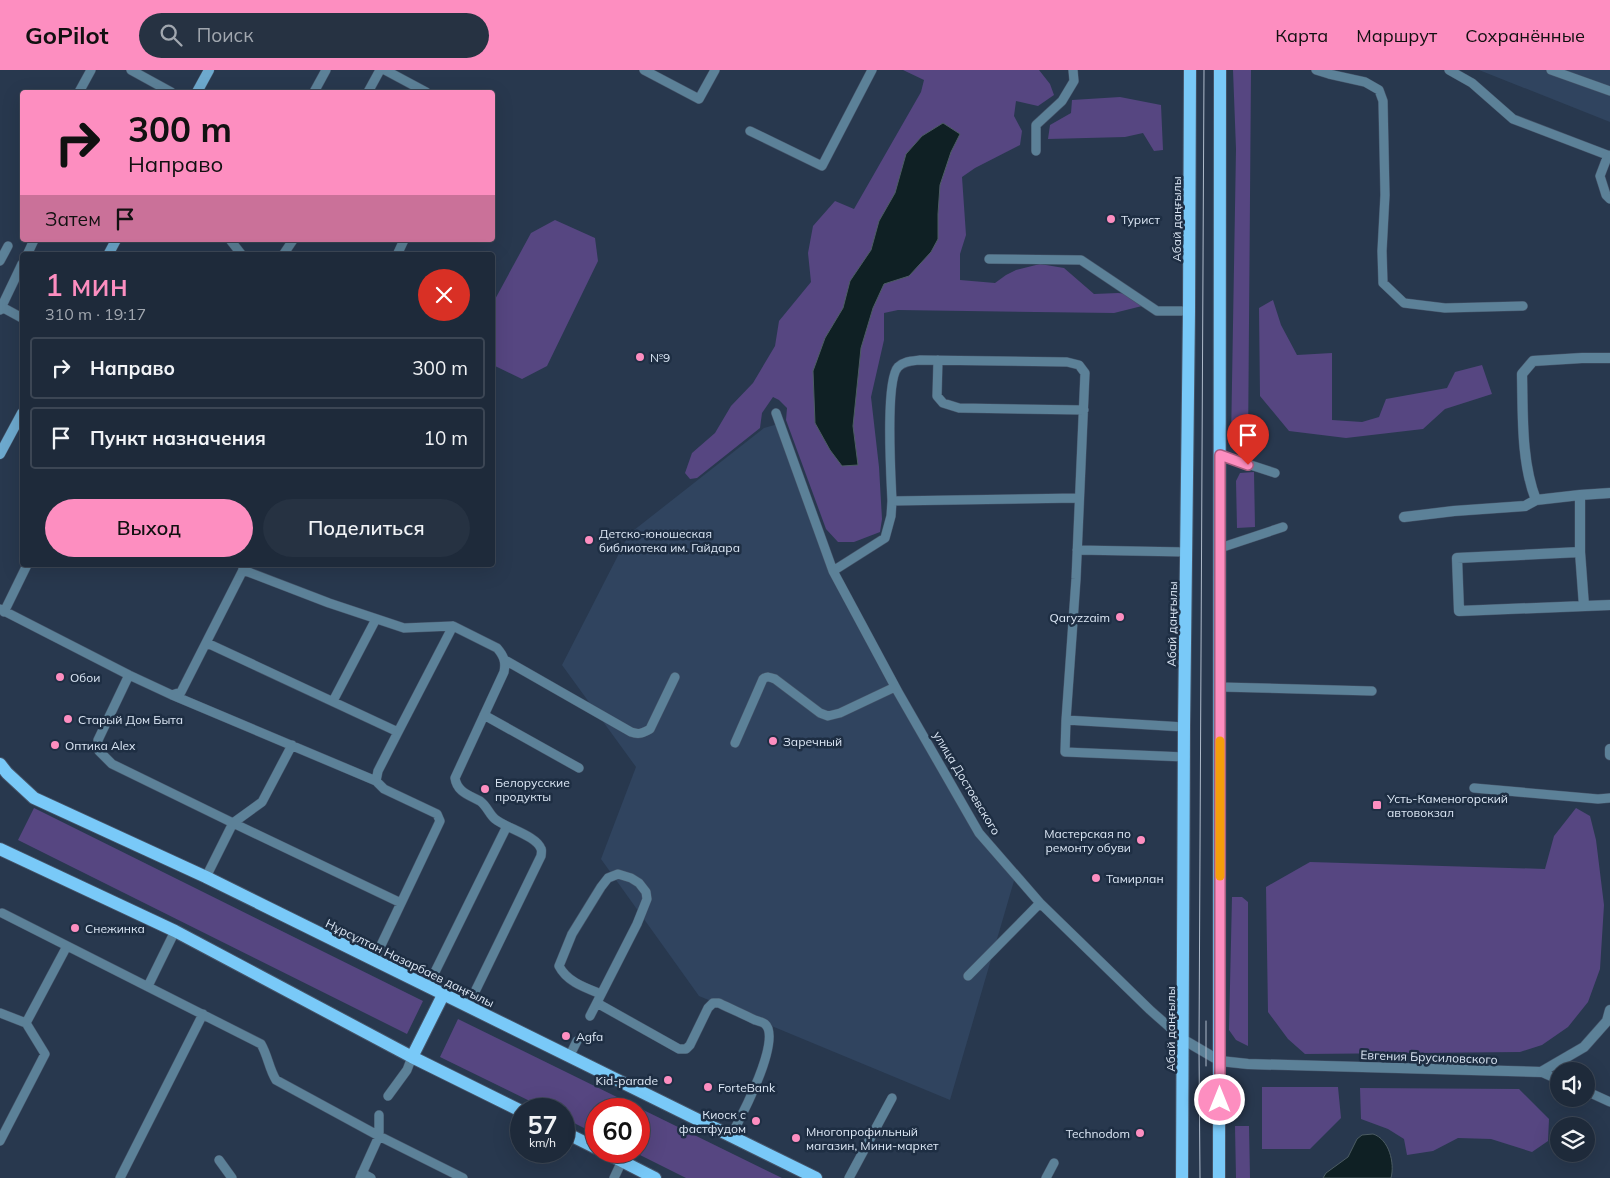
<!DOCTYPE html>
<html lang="ru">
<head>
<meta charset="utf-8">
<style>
	body { margin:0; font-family:Mulish,sans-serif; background:#263242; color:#f1f3f6; height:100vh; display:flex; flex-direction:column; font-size:19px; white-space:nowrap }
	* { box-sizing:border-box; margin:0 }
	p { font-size:16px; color:#a1a7af }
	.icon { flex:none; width:28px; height:28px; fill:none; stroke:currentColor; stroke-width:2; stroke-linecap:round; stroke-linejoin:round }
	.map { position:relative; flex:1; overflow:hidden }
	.panel { position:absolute; left:20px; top:182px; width:475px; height:315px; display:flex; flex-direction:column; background:#1e2a3a; border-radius:5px; box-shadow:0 5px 20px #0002,0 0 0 1px #3c4654 }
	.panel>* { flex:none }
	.top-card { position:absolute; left:20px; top:20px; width:475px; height:152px; border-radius:5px; box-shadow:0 5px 20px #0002,0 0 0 1px #3c4654; background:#fd8ec0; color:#111; overflow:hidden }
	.fabs { position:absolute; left:1550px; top:992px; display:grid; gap:10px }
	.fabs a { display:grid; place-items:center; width:45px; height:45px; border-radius:50%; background:#1e2a3a; box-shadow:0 5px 20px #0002,0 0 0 1px #3c4654; font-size:25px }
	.speed { position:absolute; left:510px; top:1028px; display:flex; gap:10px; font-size:25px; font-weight:700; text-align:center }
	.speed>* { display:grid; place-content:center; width:65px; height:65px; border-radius:50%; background:#1e2a3a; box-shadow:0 5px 20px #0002,0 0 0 1px #3c4654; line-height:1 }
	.speed small { font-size:12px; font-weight:400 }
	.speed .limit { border:8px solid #d22; background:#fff; color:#111 }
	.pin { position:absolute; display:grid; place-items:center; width:42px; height:42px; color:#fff; margin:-51px -21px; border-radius:50% 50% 50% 0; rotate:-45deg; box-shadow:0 0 5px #0007 }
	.pin .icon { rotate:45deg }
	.me { position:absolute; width:55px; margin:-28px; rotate:0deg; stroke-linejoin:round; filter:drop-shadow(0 0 4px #0008) }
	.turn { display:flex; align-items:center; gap:18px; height:105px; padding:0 25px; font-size:22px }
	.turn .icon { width:65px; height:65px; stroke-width:2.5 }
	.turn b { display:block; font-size:35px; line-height:42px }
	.then { display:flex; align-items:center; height:48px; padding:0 25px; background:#0003; gap:10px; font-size:19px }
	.round { display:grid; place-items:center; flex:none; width:52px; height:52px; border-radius:26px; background:#263242 }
	.headline { display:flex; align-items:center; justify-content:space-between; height:85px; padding:0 25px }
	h1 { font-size:30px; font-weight:600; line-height:38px; color:#fd8ec0 }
	.cta { display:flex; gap:10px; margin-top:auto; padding:10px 25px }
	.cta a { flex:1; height:58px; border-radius:30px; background:#fd8ec0; color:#111; font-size:20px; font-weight:600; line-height:58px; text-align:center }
	.cta a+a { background:#263242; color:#f1f3f6 }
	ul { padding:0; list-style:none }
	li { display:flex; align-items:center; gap:15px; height:62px; margin:0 10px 8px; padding:0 15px; border:2px solid #3c4654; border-radius:5px }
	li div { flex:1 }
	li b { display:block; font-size:19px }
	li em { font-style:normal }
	header { display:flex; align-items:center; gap:30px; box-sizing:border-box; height:70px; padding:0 25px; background:#fd8ec0; color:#111 }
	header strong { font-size:24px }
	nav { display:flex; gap:28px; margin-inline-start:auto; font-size:18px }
	.search { width:350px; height:45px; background:#263242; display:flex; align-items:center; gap:12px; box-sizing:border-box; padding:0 18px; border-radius:28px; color:#a1a7af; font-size:19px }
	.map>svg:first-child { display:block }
</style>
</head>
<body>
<header>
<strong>GoPilot</strong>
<div class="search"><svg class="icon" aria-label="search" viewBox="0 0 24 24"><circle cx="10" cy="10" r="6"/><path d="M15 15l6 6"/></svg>Поиск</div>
<nav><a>Карта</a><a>Маршрут</a><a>Сохранённые</a></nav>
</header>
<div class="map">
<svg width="1610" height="1108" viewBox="0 0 1610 1108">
	<rect width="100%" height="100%" fill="#28384e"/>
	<!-- built -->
	<path fill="#30445f" d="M1479,0H1610V52Z
		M778,354L815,461L978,761L1016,804L950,1030L699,926L601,789L636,697L562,595L629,464L764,358Z"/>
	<!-- green -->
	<path fill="#564681" d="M903,0H1039L1050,14L1054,25L1038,36L1016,31L1014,46L1022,61L1020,75L975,98L962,107L966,165L960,184V210L995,213L1006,205L1016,200L1040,194L1064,198L1094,224L1118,223L1140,225L1142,236L1114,243L898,240L884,243V270L871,327L879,397L882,449L880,462L854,472H838L826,459L786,350L787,338L779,330L773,327L762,343L760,358L697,408L690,409L685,403L692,383L715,363L731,336L753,313L775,276L779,251L811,212L808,183L813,156L835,131L854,139L921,22L924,10Z
		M1233,0H1251L1248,380L1231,372L1236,79Z
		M1120,27L1161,35L1163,80L1154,81L1143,63L1125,67L1048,69L1050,55L1071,43L1072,30Z
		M555,150L595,168L598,191L547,296L522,309L493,295V233L531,163Z
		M1273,230L1281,255L1297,285L1332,283V350L1362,352L1379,347L1386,329L1447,318L1455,302L1482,295L1492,324L1445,339L1423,359L1346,368L1289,361L1260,326L1259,238Z
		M1254,402L1255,457L1237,458L1236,411L1240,403Z
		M34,738L423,931L407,964L18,770Z
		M1576,738L1590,746L1596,770L1604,835L1600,899L1588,932L1568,957L1542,975L1520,982L1305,984L1288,969L1268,942L1266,817L1310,792L1545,799L1554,766Z
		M1232,827H1242L1248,832V976L1236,970L1229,960Z
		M458,949L782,1108H686L632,1081H639V1039H596V1064L564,1048V1039H546L440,987Z
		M1262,1017H1338L1341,1048L1310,1079H1262Z
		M1360,1018L1519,1019L1549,1049L1548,1071L1532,1082L1491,1069L1458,1068L1433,1081L1407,1085L1404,1069L1388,1059L1361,1049Z
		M1235,1056H1249L1250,1108H1236Z"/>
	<!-- water -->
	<path fill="#0f2024" stroke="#4c5c63" d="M943,53L960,64L951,82L940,115L938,144V169L931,182L909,206L884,214L873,238L861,278L853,356L858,395L842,396L830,380L815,353L813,301L825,268L843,238L850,211L871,180L879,151L895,123L906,84L922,66Z
		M1373,1064C1389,1069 1395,1093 1391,1108H1323L1326,1103L1348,1087L1357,1069L1362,1065Z"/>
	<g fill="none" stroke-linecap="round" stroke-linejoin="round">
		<defs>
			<path id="service" d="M131,0L171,22
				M385,0L426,22
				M644,0L699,29L715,0
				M1316,0L1329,4L1365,12L1379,20L1383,31L1385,125L1382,181L1383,213L1404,233L1445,238L1523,236
				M1449,0L1472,13L1513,49L1610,86
				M1551,0L1610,21
				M79,22L91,0
				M314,22L326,0
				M368,22L380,0
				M750,61L822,96L872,0
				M1036,81V55L1062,31L1074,11L1073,0
				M1608,85L1600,106L1606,125L1610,129
				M232,170L231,171L242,185
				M27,185L34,170
				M283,185L293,170
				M397,185L404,170
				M989,189L1081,190L1157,241H1189
				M0,191L8,176
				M0,236L22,248
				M0,240L22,194
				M938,290L937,326L943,333L959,338L1084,340
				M776,343L833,501L898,622L979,763L1040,833L1150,940L1184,970
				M1220,385L1275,403
				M1078,428L892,431C891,408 885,311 898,297C904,291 912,291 920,290L1067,292L1079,295L1085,303L1076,509L1066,650L1184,657
				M1220,478L1283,457
				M1077,480L1186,482
				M243,500L329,533L404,558L453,556L497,578C504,586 506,592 504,602L455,708C457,722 469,725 480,731C487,736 489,744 495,749C506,758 537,766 541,779C542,779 541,786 541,786L468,936
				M833,501L885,468L891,446L892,431
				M0,539L129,605L172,625L181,622L243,500V496
				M4,542L27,495
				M207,573L398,662L453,556
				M505,590L631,662C639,665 643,663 650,659L675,607
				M129,605L98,670L99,681L112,694L233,753L206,807
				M1220,617L1372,621
				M172,625L376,711
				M333,631L376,549
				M484,645L579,698
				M1066,650L1065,682L1185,687
				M735,673L763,609C767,606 770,607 775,609L820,643L828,646L840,643L895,617
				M292,675L262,732L233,753L401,833
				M1474,718L1598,729L1610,728
				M2,843L261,974C268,986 269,999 276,1010L379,1066L463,1108
				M374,890L440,751L437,744L384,719L376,711L378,701L398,662
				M968,906L1040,833
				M148,916L175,861
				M428,916L507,756
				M597,933L679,979H686L690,975L708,938L713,933H719C731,939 743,944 755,950C758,951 763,952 765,954C783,969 740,1049 731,1066
				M0,943L26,953L45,984L0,1071
				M590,946L637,854L647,829L646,822L639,813L631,808L618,804L608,808L601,817L572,864L559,896C567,912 586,918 601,924
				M26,953L67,876
				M569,987L577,971
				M1541,1002L1559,1010
				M1586,1021L1610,1032
				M388,1026L407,1000L412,987
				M219,1090L232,1108
				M362,1103L371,1108
				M120,1108L203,944
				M360,1108L379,1066V1045
				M614,1108L622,1091
				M849,1108L892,1028
				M1046,1108L1054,1093"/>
			<path id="minor" d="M1580,425L1610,423
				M1536,430C1521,392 1523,344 1522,304L1533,291L1582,288H1610
				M1404,447L1454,441L1525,436L1536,430L1580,425V482L1584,536
				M1580,482L1457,488L1459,541L1610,535"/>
			<path id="tertiary" d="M1610,679V685
				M1184,970L1220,991L1248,994L1541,1002L1584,977L1607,951L1610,940"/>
			<path id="secondary" d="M197,22L209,0
				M108,185L116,170
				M0,384L22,343"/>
			<path id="primary" d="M0,694L7,703L34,728L206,807L816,1108
				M0,779L175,861L412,987L521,1041
				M412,987L443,925
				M564,1062L596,1078
				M602,1081L655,1108
				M1182,1108L1184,657L1189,241L1190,0
				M1219,1108L1220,0"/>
		</defs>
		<!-- service casing -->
		<use href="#service" stroke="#455469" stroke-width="10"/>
		<!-- minor casing -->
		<use href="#minor" stroke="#455469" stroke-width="11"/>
		<!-- tertiary casing -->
		<use href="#tertiary" stroke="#455469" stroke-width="11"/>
		<!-- secondary casing -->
		<use href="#secondary" stroke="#455469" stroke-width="11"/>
		<!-- primary casing -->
		<use href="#primary" stroke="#455469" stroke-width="14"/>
		<!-- service -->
		<use href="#service" stroke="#5c8198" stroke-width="9"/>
		<!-- minor -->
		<use href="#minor" stroke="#5c8198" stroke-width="10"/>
		<!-- tertiary -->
		<use href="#tertiary" stroke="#5c8198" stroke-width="10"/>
		<!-- secondary -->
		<use href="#secondary" stroke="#6da9ce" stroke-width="10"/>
		<!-- primary -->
		<use href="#primary" stroke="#79c9f8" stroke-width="12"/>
		<!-- tram -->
		<path stroke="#aebaca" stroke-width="1" d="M1206,996V951
			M1200,1108L1199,978L1204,0"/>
	</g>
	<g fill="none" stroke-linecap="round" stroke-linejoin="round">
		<defs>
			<path id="route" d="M1220,1030V385L1248,395"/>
		</defs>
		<!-- route casing -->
		<use href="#route" stroke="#a45c7d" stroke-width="12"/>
		<!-- route -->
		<use href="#route" stroke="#fd8ec0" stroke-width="9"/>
		<!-- slow -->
		<path stroke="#f59e0b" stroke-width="9" d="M1220,671V806"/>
	</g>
	<!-- markers -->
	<g fill="#fd8ec0" stroke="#1e2e43" stroke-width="2">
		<circle cx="1111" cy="149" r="5"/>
		<circle cx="640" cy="287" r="5"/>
		<circle cx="589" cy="470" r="5"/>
		<circle cx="1120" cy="547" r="5"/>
		<circle cx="60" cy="607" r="5"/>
		<circle cx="68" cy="649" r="5"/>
		<circle cx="773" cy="671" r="5"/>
		<circle cx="55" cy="675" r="5"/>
		<circle cx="485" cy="719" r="5"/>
		<rect x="1372" y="730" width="10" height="10" rx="2.5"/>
		<circle cx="1141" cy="770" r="5"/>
		<circle cx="1096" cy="808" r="5"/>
		<circle cx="75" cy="858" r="5"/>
		<circle cx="566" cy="966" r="5"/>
		<circle cx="668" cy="1010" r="5"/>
		<circle cx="708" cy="1017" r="5"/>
		<circle cx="756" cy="1051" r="5"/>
		<circle cx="1140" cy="1063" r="5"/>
		<circle cx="796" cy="1068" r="5"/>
	</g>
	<g text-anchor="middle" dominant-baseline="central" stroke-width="5" stroke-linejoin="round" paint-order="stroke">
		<!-- poi labels -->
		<g font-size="12" fill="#dce7f5" stroke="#1e2e43" text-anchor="start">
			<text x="1121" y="149">Турист</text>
			<text x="650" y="287">№9</text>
			<text x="599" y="463">Детско-юношеская<tspan x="599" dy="14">библиотека им. Гайдара</tspan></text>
			<text x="1110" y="547" text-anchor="end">Qaryzzaim</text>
			<text x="70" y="607">Обои</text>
			<text x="78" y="649">Старый Дом Быта</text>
			<text x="783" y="671">Заречный</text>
			<text x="65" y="675">Оптика Alex</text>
			<text x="495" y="712">Белорусские<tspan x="495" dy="14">продукты</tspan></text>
			<text x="1387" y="728">Усть-Каменогорский<tspan x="1387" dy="14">автовокзал</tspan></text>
			<text x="1131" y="763" text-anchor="end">Мастерская по<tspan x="1131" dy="14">ремонту обуви</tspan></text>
			<text x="1106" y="808">Тамирлан</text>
			<text x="85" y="858">Снежинка</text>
			<text x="576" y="966">Agfa</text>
			<text x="658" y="1010" text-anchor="end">Kid-parade</text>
			<text x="718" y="1017">ForteBank</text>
			<text x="746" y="1044" text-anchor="end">Киоск с<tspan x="746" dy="14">фастфудом</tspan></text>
			<text x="806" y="1061">Многопрофильный<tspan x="806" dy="14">магазин, Мини-маркет</tspan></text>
			<text x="1130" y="1063" text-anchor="end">Technodom</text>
		</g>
		<!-- street labels -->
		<g font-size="12" fill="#dce7f5" stroke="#1e2e43">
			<text transform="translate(1176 149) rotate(-90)">Абай даңғылы</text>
			<text transform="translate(1172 554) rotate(-89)">Абай даңғылы</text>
			<text transform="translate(967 713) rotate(59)">улица Достоевского</text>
			<text transform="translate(410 893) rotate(26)">Нұрсұлтан Назарбаев даңғылы</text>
			<text transform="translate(1170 959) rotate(-90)">Абай даңғылы</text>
			<text transform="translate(1429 987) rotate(2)">Евгения Брусиловского</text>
		</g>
	</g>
</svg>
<div class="fabs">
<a><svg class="icon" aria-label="sound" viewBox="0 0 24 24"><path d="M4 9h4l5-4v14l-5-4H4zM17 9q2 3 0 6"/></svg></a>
<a><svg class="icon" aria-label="layers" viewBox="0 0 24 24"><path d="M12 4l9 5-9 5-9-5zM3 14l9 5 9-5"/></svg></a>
</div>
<div class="speed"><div>57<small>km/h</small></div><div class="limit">60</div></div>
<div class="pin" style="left:1248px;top:395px;background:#d93025"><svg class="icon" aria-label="arrive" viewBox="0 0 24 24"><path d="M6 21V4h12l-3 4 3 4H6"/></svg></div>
<svg class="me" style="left:1220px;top:1030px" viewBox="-20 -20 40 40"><circle r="17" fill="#fd8ec0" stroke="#fff" stroke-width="3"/><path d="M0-11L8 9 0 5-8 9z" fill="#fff"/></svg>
<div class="top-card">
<div class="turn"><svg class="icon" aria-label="right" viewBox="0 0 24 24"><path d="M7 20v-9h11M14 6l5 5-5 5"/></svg><div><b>300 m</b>Направо</div></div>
<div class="then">Затем<svg class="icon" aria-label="arrive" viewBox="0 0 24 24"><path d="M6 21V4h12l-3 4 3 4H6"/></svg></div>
</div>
<section class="panel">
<div class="headline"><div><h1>1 мин</h1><p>310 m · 19:17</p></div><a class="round" style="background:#d93025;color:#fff"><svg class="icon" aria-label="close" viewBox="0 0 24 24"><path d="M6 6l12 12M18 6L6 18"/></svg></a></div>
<ul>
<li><svg class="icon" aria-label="right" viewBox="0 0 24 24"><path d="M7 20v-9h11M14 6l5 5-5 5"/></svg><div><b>Направо</b></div><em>300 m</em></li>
<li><svg class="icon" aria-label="arrive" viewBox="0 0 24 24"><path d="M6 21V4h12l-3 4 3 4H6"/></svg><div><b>Пункт назначения</b></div><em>10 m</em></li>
</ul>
<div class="cta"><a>Выход</a><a>Поделиться</a></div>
</section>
</div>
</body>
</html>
